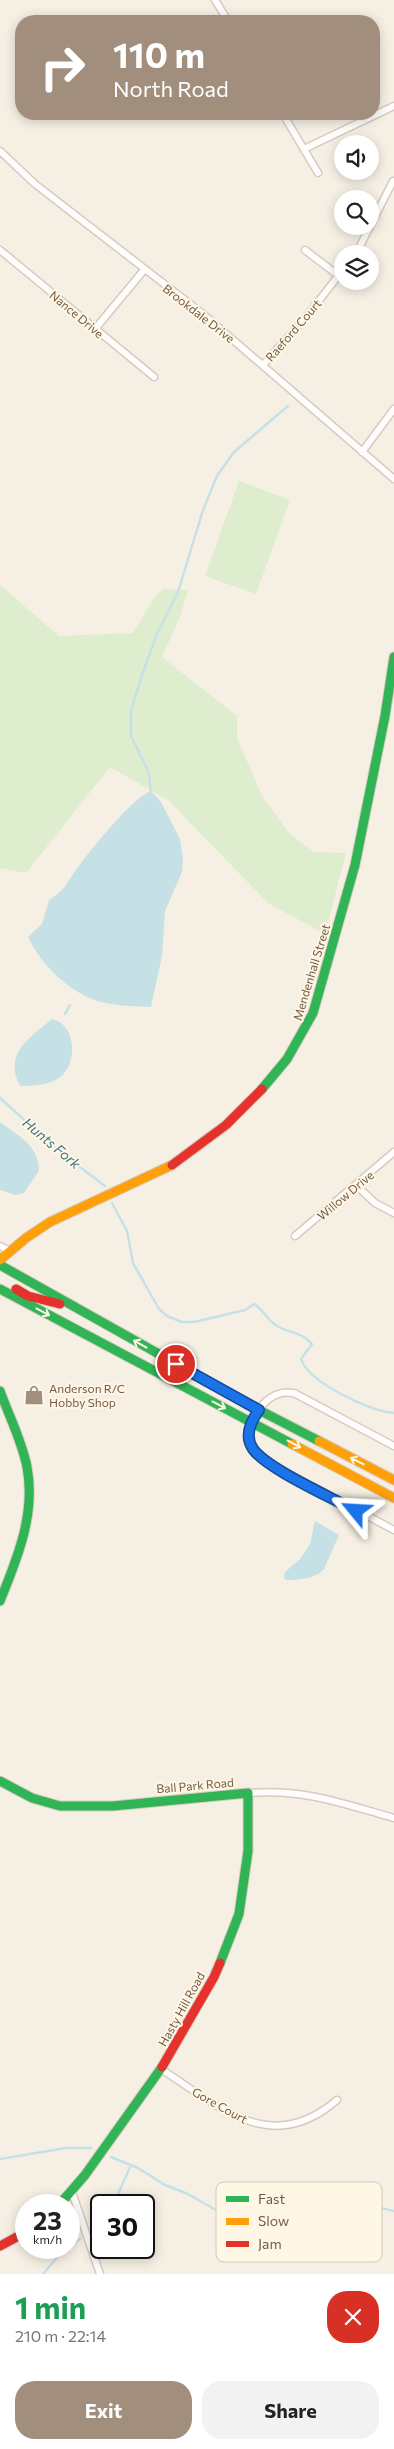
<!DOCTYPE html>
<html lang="en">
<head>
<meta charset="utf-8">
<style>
	body { margin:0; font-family:Commissioner,sans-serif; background:#f2f2f2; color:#222; height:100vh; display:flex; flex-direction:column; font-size:19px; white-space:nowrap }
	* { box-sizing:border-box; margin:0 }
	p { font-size:16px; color:#767676 }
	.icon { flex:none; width:28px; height:28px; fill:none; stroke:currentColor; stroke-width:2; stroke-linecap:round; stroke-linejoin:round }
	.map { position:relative; height:2274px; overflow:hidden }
	.panel { display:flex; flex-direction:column; background:#fff; flex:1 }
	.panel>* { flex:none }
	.guide { position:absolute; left:15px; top:15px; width:365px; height:105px; border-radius:20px; box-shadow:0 2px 12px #0003; background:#a28e7d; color:#fff; overflow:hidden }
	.fabs { position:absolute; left:334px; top:135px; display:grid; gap:10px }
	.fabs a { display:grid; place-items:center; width:45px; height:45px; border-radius:50%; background:#fff; box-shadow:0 2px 12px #0003; font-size:25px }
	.speed { position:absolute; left:15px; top:2194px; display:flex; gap:10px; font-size:25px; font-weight:700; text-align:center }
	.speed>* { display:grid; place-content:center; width:65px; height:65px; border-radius:50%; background:#fff; box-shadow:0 2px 12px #0003; line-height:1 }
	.speed small { font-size:12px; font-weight:400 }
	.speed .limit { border:2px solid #111; border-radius:8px; background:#fff; color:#111 }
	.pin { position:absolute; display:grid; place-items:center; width:42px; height:42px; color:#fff; margin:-21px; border:2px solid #fff; border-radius:50%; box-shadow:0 1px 5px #0007 }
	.me { position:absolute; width:55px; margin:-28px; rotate:297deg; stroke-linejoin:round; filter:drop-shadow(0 0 4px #0008) }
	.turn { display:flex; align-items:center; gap:18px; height:105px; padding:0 15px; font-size:22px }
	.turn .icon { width:65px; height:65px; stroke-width:2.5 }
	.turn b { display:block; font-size:35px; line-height:42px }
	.round { display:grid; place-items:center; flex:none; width:52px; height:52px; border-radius:20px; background:#f2f2f2 }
	.summary { display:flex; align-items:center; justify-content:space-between; height:85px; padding:0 15px }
	h1 { font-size:30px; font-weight:700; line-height:38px; color:#1e9e55 }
	.button { display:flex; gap:10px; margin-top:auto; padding:10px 15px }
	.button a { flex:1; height:58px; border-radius:20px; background:#a28e7d; color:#fff; font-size:20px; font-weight:700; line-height:58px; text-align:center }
	.button a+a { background:#f2f2f2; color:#222 }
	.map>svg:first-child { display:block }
</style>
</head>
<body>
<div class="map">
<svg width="394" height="2274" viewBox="0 0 394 2274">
	<rect width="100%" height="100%" fill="#f6f0e4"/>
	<!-- green -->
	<path fill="#deedce" d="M239,481L290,500L256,594L205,576Z
		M0,585L59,636L133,633L156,595L164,589L188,590L180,617L162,657L237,716V738L262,796L289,833L314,852L346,853L325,934L268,903L168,800L110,767L26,873L0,868Z"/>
	<!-- water -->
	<path fill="#c6e1e6" d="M151,791L161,802L180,839L183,859L182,872L165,911L162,956L151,1007C133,1006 112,1006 94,1000C66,989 40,963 28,937L42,924L49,900C68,888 68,879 81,863C95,845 132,798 151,791Z
		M52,1019C77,1024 78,1066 59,1078C49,1085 32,1086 20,1086C3,1054 29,1038 52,1019Z
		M0,1122C18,1136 39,1145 39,1171L24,1193L15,1195L0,1190Z
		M315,1521L339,1535L324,1569C317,1578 299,1580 287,1580L284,1578L285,1572L300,1559L310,1544Z"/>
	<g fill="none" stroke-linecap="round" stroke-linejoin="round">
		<!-- stream -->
		<path stroke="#c6e1e6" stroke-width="2.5" d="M151,794L149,773L131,736V710L143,672L157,634L178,592L203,510L217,476L234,452L288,406
			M65,1014L70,1005
			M0,1098L55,1148L105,1186
			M112,1203L127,1231L133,1263L159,1309L167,1316L182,1322H194L245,1310L254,1304C264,1310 268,1321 277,1326C289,1333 302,1332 312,1344L301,1359C308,1382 371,1412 394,1413
			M111,2157L138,2168L165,2185L188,2194L245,2227L261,2230L297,2221L327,2207L342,2203L356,2202L394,2211
			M0,2159L66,2148H91
			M113,2205L131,2165
			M100,2227L101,2224
			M69,2247L80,2239
			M43,2274L59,2255L68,2248"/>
		<defs>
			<path id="street" d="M215,0L228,21
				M283,114L318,173
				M304,149L394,106
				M0,151L35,184L203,314L394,479
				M0,250L154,377
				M305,250L339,276
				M356,254L393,181
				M95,329L144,270
				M263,365L307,316L342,271
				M362,452L394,409
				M357,1186L375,1203L394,1213
				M295,1236L394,1152
				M0,1246L10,1251
				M394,1446L294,1393C290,1393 285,1392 282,1393C261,1397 239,1430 253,1449C257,1454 263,1458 268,1463L394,1530
				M248,1793C305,1789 341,1803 394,1818
				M161,2069C220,2107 271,2157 337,2100
				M72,2192L100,2274"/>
			<path id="fast" d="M262,1089L287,1059L313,1013L355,865L385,716L394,657
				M0,1265L259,1410L319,1441
				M0,1289L292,1444
				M0,1391C9,1416 22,1441 27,1467C36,1514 17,1559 0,1601
				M0,1781L32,1798L60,1806H113L248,1793V1851L239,1914L220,1963
				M59,2205L85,2175L162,2067"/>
			<path id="slow" d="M0,1260L26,1238L50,1222L172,1165
				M319,1441L394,1480
				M292,1444L394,1498"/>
			<path id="jam" d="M172,1165L226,1125L262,1089
				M16,1289L28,1296L60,1304
				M162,2067L214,1977L220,1963
				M0,2246L26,2232"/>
		</defs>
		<!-- street casing -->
		<use href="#street" stroke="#d5cbc0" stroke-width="9"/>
		<!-- fast casing -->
		<use href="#fast" stroke="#d6cdc1" stroke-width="11"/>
		<!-- slow casing -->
		<use href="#slow" stroke="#d6cdc1" stroke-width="11"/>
		<!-- jam casing -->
		<use href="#jam" stroke="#d6cdc1" stroke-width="11"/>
		<!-- street -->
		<use href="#street" stroke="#fefdfb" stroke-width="6"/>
		<!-- fast -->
		<use href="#fast" stroke="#30b455" stroke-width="9"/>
		<!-- slow -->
		<use href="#slow" stroke="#ff9f0a" stroke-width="9"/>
		<!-- jam -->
		<use href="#jam" stroke="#e5322d" stroke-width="9"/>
	</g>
	<!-- one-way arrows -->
	<defs><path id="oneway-shaft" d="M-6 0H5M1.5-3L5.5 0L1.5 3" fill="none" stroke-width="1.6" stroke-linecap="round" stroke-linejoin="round" transform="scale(1.25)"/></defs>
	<g stroke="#fff7e5">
		<use href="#oneway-shaft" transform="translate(43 1312) rotate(28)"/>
		<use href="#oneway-shaft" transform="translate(140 1344) rotate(-151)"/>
		<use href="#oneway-shaft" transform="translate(219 1405) rotate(28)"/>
		<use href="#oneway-shaft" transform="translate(294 1444) rotate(28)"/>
		<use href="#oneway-shaft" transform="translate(357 1461) rotate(-153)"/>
	</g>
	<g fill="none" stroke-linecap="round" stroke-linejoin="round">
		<defs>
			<path id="route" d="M176,1364L259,1410C251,1421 244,1436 253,1449C267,1469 333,1498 356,1511"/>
		</defs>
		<!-- route casing -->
		<use href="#route" stroke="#114b97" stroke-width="12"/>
		<!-- route -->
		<use href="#route" stroke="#1a73e8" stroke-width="9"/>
	</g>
	<!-- icons -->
	<defs>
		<symbol id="shop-bare" viewBox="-9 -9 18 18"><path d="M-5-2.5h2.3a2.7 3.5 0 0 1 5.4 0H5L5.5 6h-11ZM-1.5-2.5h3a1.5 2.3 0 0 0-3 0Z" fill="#a28e7d" stroke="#fff7e5" stroke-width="2.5" paint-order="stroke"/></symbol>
	</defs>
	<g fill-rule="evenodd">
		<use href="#shop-bare" x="20" y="1381" width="28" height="28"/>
	</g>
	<g text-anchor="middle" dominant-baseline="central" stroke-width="4" stroke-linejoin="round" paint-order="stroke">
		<!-- street labels -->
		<g font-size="12" fill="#745a45" stroke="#fff7e5">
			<text transform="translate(199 313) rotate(38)">Brookdale Drive</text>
			<text transform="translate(77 314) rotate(40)">Nance Drive</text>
			<text transform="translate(293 330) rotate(-49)">Raeford Court</text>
			<text transform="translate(311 972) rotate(-73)">Mendenhall Street</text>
			<text transform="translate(345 1195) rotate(-40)">Willow Drive</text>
			<text transform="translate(195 1785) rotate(-5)">Ball Park Road</text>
			<text transform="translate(181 2009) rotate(-61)">Hasty Hill Road</text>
			<text transform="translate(220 2105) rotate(29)">Gore Court</text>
		</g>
		<!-- poi labels -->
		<g font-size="12" fill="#745a45" stroke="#fff7e5" text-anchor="start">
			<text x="49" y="1388">Anderson R/C<tspan x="49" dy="14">Hobby Shop</tspan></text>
		</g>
		<!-- water labels -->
		<g font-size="14" font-style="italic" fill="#3e7589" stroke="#fff7e5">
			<text transform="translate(52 1143) rotate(40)">Hunts Fork</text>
		</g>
	</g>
	<!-- legend -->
	<rect x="216" y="2182" width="166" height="80" rx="8" fill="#fff7e5" stroke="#d5c8b5" stroke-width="1"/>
	<rect x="226" y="2196" width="23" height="6" fill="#30b455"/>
	<rect x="226" y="2218" width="23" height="7" fill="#ff9f0a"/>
	<rect x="226" y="2241" width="23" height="6" fill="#e5322d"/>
	<g font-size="14" fill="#745a45">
		<text x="258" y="2204">Fast</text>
		<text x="258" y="2226">Slow</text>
		<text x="258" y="2249">Jam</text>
	</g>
</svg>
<div class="fabs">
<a><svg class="icon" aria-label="sound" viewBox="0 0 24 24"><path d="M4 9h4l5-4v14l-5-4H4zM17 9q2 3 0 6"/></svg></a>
<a><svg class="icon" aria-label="search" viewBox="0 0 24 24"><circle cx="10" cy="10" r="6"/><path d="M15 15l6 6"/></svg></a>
<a><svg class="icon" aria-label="layers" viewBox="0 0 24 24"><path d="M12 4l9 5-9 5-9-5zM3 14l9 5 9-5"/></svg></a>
</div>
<div class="speed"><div>23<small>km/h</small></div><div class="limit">30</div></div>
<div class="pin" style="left:176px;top:1364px;background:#d93025"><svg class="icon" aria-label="arrive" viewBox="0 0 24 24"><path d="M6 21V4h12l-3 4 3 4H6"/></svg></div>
<svg class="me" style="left:356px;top:1511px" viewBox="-20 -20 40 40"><path d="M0-17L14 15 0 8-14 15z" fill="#1a73e8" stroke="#fff" stroke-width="4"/></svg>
<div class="guide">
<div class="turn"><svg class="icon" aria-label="right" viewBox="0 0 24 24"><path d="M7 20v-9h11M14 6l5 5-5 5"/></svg><div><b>110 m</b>North Road</div></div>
</div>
</div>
<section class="panel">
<div class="summary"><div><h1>1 min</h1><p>210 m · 22:14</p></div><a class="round" style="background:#d93025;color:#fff"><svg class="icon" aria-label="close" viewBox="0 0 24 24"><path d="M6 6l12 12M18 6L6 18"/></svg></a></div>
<div class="button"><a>Exit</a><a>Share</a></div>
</section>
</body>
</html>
